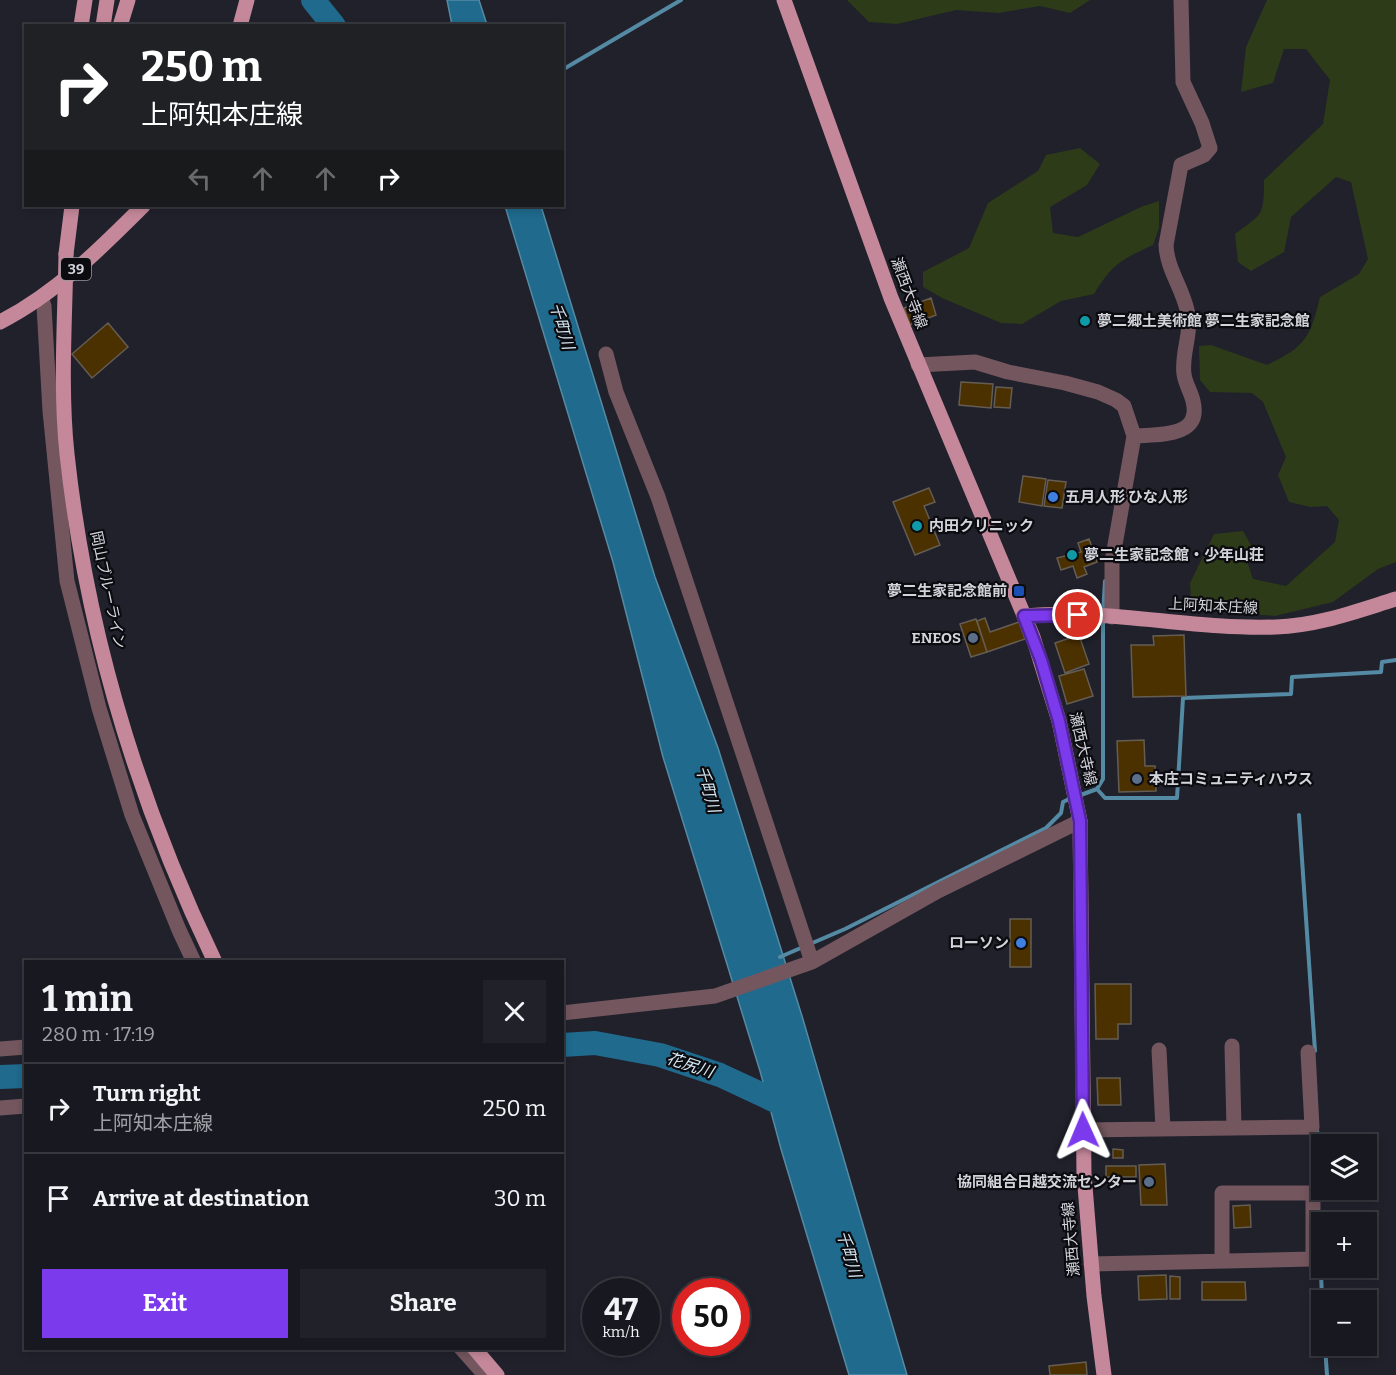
<!DOCTYPE html>
<html lang="en">
<head>
<meta charset="utf-8">
<style>
	body { margin:0; font-family:Bitter,"Noto Sans JP",serif; background:#212229; color:#f1f3f6; height:100vh; display:flex; flex-direction:column; font-size:22px; white-space:nowrap }
	* { box-sizing:border-box; margin:0 }
	p { font-size:20px; color:#9fa0a5 }
	.icon { flex:none; width:33px; height:33px; fill:none; stroke:currentColor; stroke-width:2; stroke-linecap:round; stroke-linejoin:round }
	.map { position:relative; flex:1; overflow:hidden }
	.sheet { position:absolute; left:24px; top:960px; width:540px; height:390px; display:flex; flex-direction:column; background:#181920; border-radius:0px; box-shadow:0 3px 9px #0003,0 0 0 2px #36383e }
	.sheet>* { flex:none }
	.guide { position:absolute; left:24px; top:24px; width:540px; height:183px; border-radius:0px; box-shadow:0 3px 9px #0003,0 0 0 2px #36383e; background:#202124; color:#fff; overflow:hidden }
	.tools { position:absolute; left:1311px; top:1134px; display:grid; gap:12px }
	.tools a { display:grid; place-items:center; width:66px; height:66px; border-radius:0px; background:#181920; box-shadow:0 3px 9px #0003,0 0 0 2px #36383e; font-size:30px }
	.speed { position:absolute; left:582px; top:1278px; display:flex; gap:12px; font-size:30px; font-weight:700; text-align:center }
	.speed>* { display:grid; place-content:center; width:78px; height:78px; border-radius:50%; background:#181920; box-shadow:0 3px 9px #0003,0 0 0 2px #36383e; line-height:1 }
	.speed small { font-size:15px; font-weight:400 }
	.speed .limit { border:9px solid #d22; background:#fff; color:#111 }
	.pin { position:absolute; display:grid; place-items:center; width:51px; height:51px; color:#fff; margin:-26px; border:3px solid #fff; border-radius:50%; box-shadow:0 2px 6px #0007 }
	.me { position:absolute; width:66px; margin:-33px; rotate:359deg; stroke-linejoin:round; filter:drop-shadow(0 0 4px #0008) }
	.turn { display:flex; align-items:center; gap:21px; height:126px; padding:0 18px; font-size:27px }
	.turn .icon { width:78px; height:78px; stroke-width:2.5 }
	.turn b { display:block; font-size:42px; line-height:51px }
	.lanes { display:flex; align-items:center; height:57px; padding:0 18px; background:#0003; justify-content:center; gap:30px; direction:ltr }
	.lanes .off { opacity:.35 }
	.round { display:grid; place-items:center; flex:none; width:63px; height:63px; border-radius:0px; background:#212229 }
	.overview { display:flex; align-items:center; justify-content:space-between; height:102px; padding:0 18px }
	h1 { font-size:36px; font-weight:700; line-height:45px }
	.action { display:flex; gap:12px; margin-top:auto; padding:12px 18px }
	.action a { flex:1; height:69px; border-radius:0px; background:#7c3aed; color:#fff; font-size:24px; font-weight:700; line-height:69px; text-align:center }
	.action a+a { background:#212229; color:#f1f3f6 }
	ul { padding:0; list-style:none }
	li { display:flex; align-items:center; gap:18px; height:90px; padding:0 18px; border-top:2px solid #36383e }
	li div { flex:1 }
	li b { display:block; font-size:22px }
	li em { font-style:normal }
	.map>svg:first-child { display:block }
</style>
</head>
<body>
<div class="map">
<svg width="1396" height="1375" viewBox="0 0 1396 1375">
	<rect width="100%" height="100%" fill="#20212b"/>
	<!-- green -->
	<path fill="#2d3b18" d="M847,0H1090L1070,13L1040,6L999,13L956,10L897,24L869,22Z
		M1267,0H1396V562L1378,569L1333,602L1275,616L1227,612L1191,602L1190,583L1214,534L1243,531L1252,547L1248,564L1253,579L1286,586L1335,542L1339,520L1327,506L1310,507L1289,502L1278,475L1286,457L1263,402L1252,393L1210,392L1200,380L1199,346L1211,345L1267,365C1306,346 1310,338 1320,297L1359,274L1368,259L1351,182L1336,177L1291,217L1284,252L1251,271L1238,262L1235,234C1263,213 1264,216 1264,180L1323,124L1330,80L1306,49H1284L1273,83L1241,92L1246,47Z
		M1080,148L1100,164L1087,185L1050,207L1053,233L1078,237L1141,207L1159,201V228L1153,245C1121,260 1113,263 1094,294L1061,301L1022,324L1001,323L942,298L923,287V272L969,248L988,203L1038,171L1046,155Z"/>
	<!-- water -->
	<path fill="#1f6a8d" stroke="#558aa4" stroke-width="1.5" d="M447,0H479L487,25H452Z
		M505,206H541L655,577L718,748L802,1016L907,1375H849L781,1149L760,1071L663,757L613,562Z"/>
	<g fill="none" stroke-linecap="round" stroke-linejoin="round">
		<!-- stream -->
		<path stroke="#558aa4" stroke-width="4" d="M562,70L681,0
			M1103,613L1105,581
			M1097,789L1105,798H1177L1183,698L1291,694L1292,677L1381,672L1382,662L1396,660
			M1078,796L1097,789L1103,779V620
			M1299,815L1315,1051
			M810,944L845,929L1046,828L1061,813L1063,802L1071,798
			M780,957L803,947
			M1317,1127L1319,1192
			M1320,1244L1322,1300
			M1325,1346L1327,1375"/>
		<!-- river -->
		<path stroke="#1f6a8d" stroke-width="24" d="M313,0L334,26
			M562,1045L595,1043L660,1055L720,1075L797,1111
			M0,1077L26,1076"/>
	</g>
	<!-- building -->
	<path fill="#4b3000" stroke="#655d53" stroke-width="1.5" d="M931,298L936,315L910,325L904,308Z
		M108,323L128,347L92,378L72,354Z
		M961,382L993,384L991,408L959,405Z
		M996,387L1012,388L1010,408L994,407Z
		M1023,476L1046,479L1042,506L1019,502Z
		M1048,480L1066,482L1062,508L1044,506Z
		M929,488L935,502L924,506L940,545L915,555L893,502Z
		M1089,539L1097,562L1084,567L1087,574L1077,578L1073,566L1061,570L1057,558L1081,552L1078,543Z
		M985,618L990,632L1019,622L1025,639L987,652L977,621Z
		M976,619L987,652L971,657L960,624Z
		M1079,635L1089,664L1065,673L1055,643Z
		M1184,635L1186,696L1133,697L1131,645H1154L1153,636Z
		M1084,669L1093,696L1067,704L1059,676Z
		M1144,740L1145,766H1155L1156,791L1119,792L1117,741Z
		M1010,919H1031V967H1010Z
		M1095,984H1131V1024H1118V1039H1096Z
		M1097,1078H1120L1121,1105H1098Z
		M1113,1149L1123,1150V1158H1113Z
		M1165,1164L1167,1205H1141L1139,1165Z
		M1106,1166H1136V1177H1106Z
		M1250,1205L1251,1227L1234,1228L1233,1206Z
		M1166,1275L1167,1299L1139,1300L1138,1276Z
		M1170,1276L1180,1277V1299H1170Z
		M1202,1282H1245L1246,1300H1202Z
		M1086,1362L1087,1375H1050L1049,1366Z"/>
	<g fill="none" stroke-linecap="round" stroke-linejoin="round">
		<!-- minor -->
		<path stroke="#73565e" stroke-width="15" d="M41,298L44,306L50,411L67,581L99,708L132,815L179,930L194,962
			M606,354L616,392L658,497L812,962L938,891L1080,821
			M918,365L975,362L1008,372L1065,383L1098,392L1116,400L1124,406L1134,436
			M1112,617V562L1134,436C1158,434 1202,438 1193,401C1191,392 1185,383 1184,374C1181,353 1193,332 1187,310C1182,287 1167,269 1166,245L1181,165L1204,155L1210,148L1202,123L1183,82L1181,0
			M562,1013L715,996L812,962
			M1232,1046L1234,1128
			M0,1049L26,1047
			M1159,1050L1163,1129
			M0,1108L26,1106
			M1083,1130L1312,1127L1308,1052
			M1091,1264L1313,1259V1193H1222V1261
			M461,1348L485,1375"/>
		<!-- major -->
		<path stroke="#c4889a" stroke-width="15" d="M784,0L891,298L1033,637L1059,721L1080,821L1084,1174L1094,1296L1104,1375
			M81,26L85,0
			M103,26L107,0
			M120,26L128,0
			M240,26L247,0
			M66,254L72,206
			M0,322C55,294 100,249 143,206
			M1024,616C1108,608 1192,630 1276,627C1317,626 1357,611 1396,599
			M474,1348L497,1375"/>
		<!-- major-bridge -->
		<path stroke="#c4889a" stroke-width="15" d="M66,254C65,320 60,388 67,454C86,630 138,802 215,962"/>
	</g>
	<g fill="none" stroke-linecap="round" stroke-linejoin="round">
		<defs>
			<path id="route" d="M1078,615L1024,616L1041,660L1059,721L1080,821L1083,1130"/>
		</defs>
		<!-- route casing -->
		<use href="#route" stroke="#51269a" stroke-width="15"/>
		<!-- route -->
		<use href="#route" stroke="#7c3aed" stroke-width="10"/>
	</g>
	<!-- markers -->
	<g fill="#0f9aa8" stroke="#0b0b10" stroke-width="2">
		<circle cx="1085" cy="321" r="6"/>
		<circle cx="917" cy="526" r="6"/>
		<circle cx="1072" cy="555" r="6"/>
	</g>
	<g fill="#3f7fe0" stroke="#0b0b10" stroke-width="2">
		<circle cx="1053" cy="497" r="6"/>
		<circle cx="1021" cy="943" r="6"/>
	</g>
	<rect fill="#1a4fb4" stroke="#0b0b10" stroke-width="2" x="1013" y="585" width="12" height="12" rx="3"/>
	<g fill="#5c6f8a" stroke="#0b0b10" stroke-width="2">
		<circle cx="973" cy="638" r="6"/>
		<circle cx="1137" cy="779" r="6"/>
		<circle cx="1149" cy="1182" r="6"/>
	</g>
	<g text-anchor="middle" dominant-baseline="central" stroke-width="4.5" stroke-linejoin="round" paint-order="stroke">
		<!-- shield labels -->
		<rect fill="#0b0b10" stroke="#97989e" stroke-width="1.5" x="61" y="258" width="30" height="22" rx="4.5"/>
		<g font-size="14" font-weight="bold" fill="#d3d4db">
			<text x="76" y="269">39</text>
		</g>
		<!-- street labels -->
		<g font-size="15" fill="#d3d4db" stroke="#0b0b10">
			<text transform="translate(909 293) rotate(69)">瀬西大寺線</text>
			<text transform="translate(108 590) rotate(78)">岡山ブルーライン</text>
			<text transform="translate(1213 606) rotate(3)">上阿知本庄線</text>
			<text transform="translate(1083 749) rotate(77)">瀬西大寺線</text>
			<text transform="translate(1071 1239) rotate(-95)">瀬西大寺線</text>
		</g>
		<!-- poi labels -->
		<g font-size="15" font-weight="bold" fill="#d3d4db" stroke="#0b0b10" text-anchor="start">
			<text x="1097" y="321">夢二郷土美術館 夢二生家記念館</text>
			<text x="1065" y="497">五月人形 ひな人形</text>
			<text x="929" y="526">内田クリニック</text>
			<text x="1084" y="555">夢二生家記念館・少年山荘</text>
			<text x="1007" y="591" text-anchor="end">夢二生家記念館前</text>
			<text x="961" y="638" text-anchor="end">ENEOS</text>
			<text x="1149" y="779">本庄コミュニティハウス</text>
			<text x="1009" y="943" text-anchor="end">ローソン</text>
			<text x="1137" y="1182" text-anchor="end">協同組合日越交流センター</text>
		</g>
		<!-- water labels -->
		<g font-size="16" font-style="italic" fill="#d5e7f2" stroke="#0b0b10">
			<text transform="translate(562 326) rotate(73)">千町川</text>
			<text transform="translate(708 789) rotate(73)">千町川</text>
			<text transform="translate(690 1065) rotate(18)">花尻川</text>
			<text transform="translate(849 1254) rotate(73)">千町川</text>
		</g>
	</g>
</svg>
<div class="tools">
<a><svg class="icon" aria-label="layers" viewBox="0 0 24 24"><path d="M12 4l9 5-9 5-9-5zM3 14l9 5 9-5"/></svg></a>
<a>+</a>
<a>−</a>
</div>
<div class="speed"><div>47<small>km/h</small></div><div class="limit">50</div></div>
<div class="pin" style="left:1078px;top:615px;background:#d93025"><svg class="icon" aria-label="arrive" viewBox="0 0 24 24"><path d="M6 21V4h12l-3 4 3 4H6"/></svg></div>
<svg class="me" style="left:1083px;top:1130px" viewBox="-20 -20 40 40"><path d="M0-17L14 15 0 8-14 15z" fill="#7c3aed" stroke="#fff" stroke-width="4"/></svg>
<div class="guide">
<div class="turn"><svg class="icon" aria-label="right" viewBox="0 0 24 24"><path d="M7 20v-9h11M14 6l5 5-5 5"/></svg><div><b>250 m</b>上阿知本庄線</div></div>
<div class="lanes"><svg class="icon off" aria-label="left" viewBox="0 0 24 24"><path d="M17 20v-9H6M10 6l-5 5 5 5"/></svg><svg class="icon off" aria-label="ahead" viewBox="0 0 24 24"><path d="M12 20V5M6 11l6-6 6 6"/></svg><svg class="icon off" aria-label="ahead" viewBox="0 0 24 24"><path d="M12 20V5M6 11l6-6 6 6"/></svg><svg class="icon" aria-label="right" viewBox="0 0 24 24"><path d="M7 20v-9h11M14 6l5 5-5 5"/></svg></div>
</div>
<section class="sheet">
<div class="overview"><div><h1>1 min</h1><p>280 m · 17:19</p></div><a class="round"><svg class="icon" aria-label="close" viewBox="0 0 24 24"><path d="M6 6l12 12M18 6L6 18"/></svg></a></div>
<ul>
<li><svg class="icon" aria-label="right" viewBox="0 0 24 24"><path d="M7 20v-9h11M14 6l5 5-5 5"/></svg><div><b>Turn right</b><p>上阿知本庄線</p></div><em>250 m</em></li>
<li><svg class="icon" aria-label="arrive" viewBox="0 0 24 24"><path d="M6 21V4h12l-3 4 3 4H6"/></svg><div><b>Arrive at destination</b></div><em>30 m</em></li>
</ul>
<div class="action"><a>Exit</a><a>Share</a></div>
</section>
</div>
</body>
</html>
